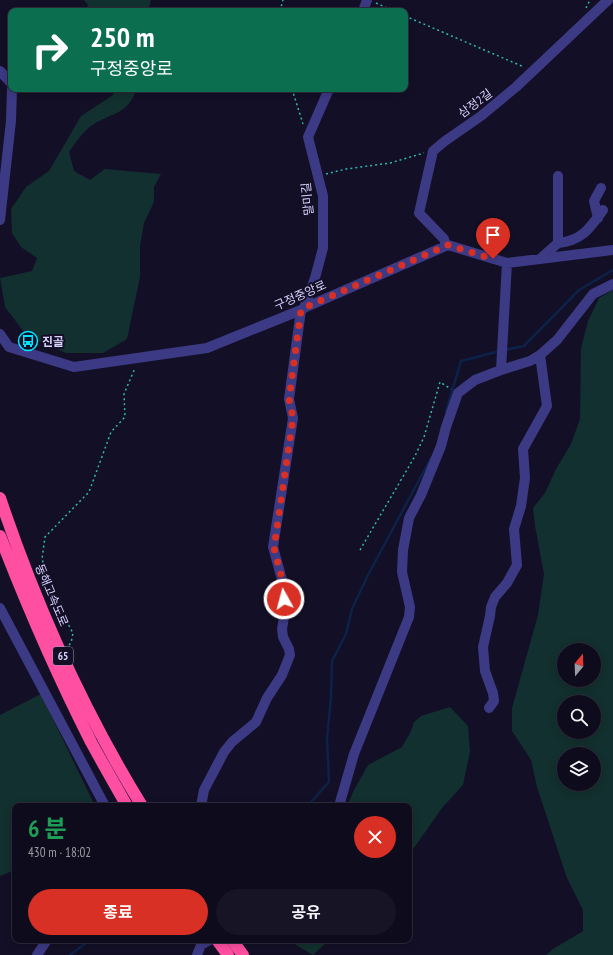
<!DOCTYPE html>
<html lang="ko">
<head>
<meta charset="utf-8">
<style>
	body { margin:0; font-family:"PT Sans Narrow","Noto Sans KR",sans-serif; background:#171425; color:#f1f3f6; height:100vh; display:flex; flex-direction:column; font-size:15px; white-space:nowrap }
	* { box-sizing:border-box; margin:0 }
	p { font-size:13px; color:#9b9ba3 }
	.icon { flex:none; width:22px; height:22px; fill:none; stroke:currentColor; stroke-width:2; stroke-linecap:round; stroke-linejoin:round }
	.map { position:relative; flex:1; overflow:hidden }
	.drawer { position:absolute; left:12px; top:803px; width:400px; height:140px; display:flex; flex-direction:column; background:#0e0b1c; border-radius:8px; box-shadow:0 2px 10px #0003,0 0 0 1px #2e2b3b }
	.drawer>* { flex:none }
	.top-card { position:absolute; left:8px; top:8px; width:400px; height:84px; border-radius:8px; box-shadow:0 2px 10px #0003,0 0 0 1px #2e2b3b; background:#0b6e4f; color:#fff; overflow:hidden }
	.needle { width:26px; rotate:19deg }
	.controls { position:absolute; left:557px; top:643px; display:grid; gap:8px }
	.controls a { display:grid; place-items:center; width:44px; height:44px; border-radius:50%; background:#0e0b1c; box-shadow:0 2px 10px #0003,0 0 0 1px #2e2b3b; font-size:20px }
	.pin { position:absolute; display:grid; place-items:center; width:34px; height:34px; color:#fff; margin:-41px -17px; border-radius:50% 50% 50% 0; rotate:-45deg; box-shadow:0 0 4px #0007 }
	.pin .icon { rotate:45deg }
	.me { position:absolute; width:44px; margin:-22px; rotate:353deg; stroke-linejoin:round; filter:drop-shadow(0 0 3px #0008) }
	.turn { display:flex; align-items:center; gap:14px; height:84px; padding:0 16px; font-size:18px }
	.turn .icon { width:52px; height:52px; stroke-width:2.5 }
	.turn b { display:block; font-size:28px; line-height:34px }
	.round { display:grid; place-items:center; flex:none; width:42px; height:42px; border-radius:21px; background:#171425 }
	.headline { display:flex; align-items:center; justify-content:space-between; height:68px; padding:0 16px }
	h1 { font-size:24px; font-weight:700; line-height:30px; color:#1e9e55 }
	.action { display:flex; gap:8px; margin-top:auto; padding:8px 16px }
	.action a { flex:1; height:46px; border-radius:24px; background:#d93025; color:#fff; font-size:16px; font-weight:700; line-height:46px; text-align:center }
	.action a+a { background:#171425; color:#f1f3f6 }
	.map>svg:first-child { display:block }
</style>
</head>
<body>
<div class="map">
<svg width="613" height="955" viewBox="0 0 613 955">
	<rect width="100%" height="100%" fill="#130f26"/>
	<!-- green -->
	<path fill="#12302f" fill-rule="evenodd" d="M84,0H151L148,11H84L88,5Z
		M114,89H136C130,113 112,113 94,124C84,130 76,142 69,152L74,171L90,180L105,169L161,174L154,187V202L144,223L140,246V277L127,339L103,353H66L27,336L5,307L0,278L32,271L37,258L21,247L12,233L11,209L26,187L49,171L81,116L113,95Z
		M613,290V955H546L553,949L583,931V910L567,878L559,854L537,787L531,760L512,731V708L538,615L544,574L535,526L533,508L545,493L556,469L571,444L580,419L581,348L588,321L599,298ZM564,650H594V680H564ZM564,702H594V732H564ZM564,754H594V784H564Z
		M41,694L95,806H15V870L0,876V715Z
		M450,707L468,726L470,752L463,785L442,808L409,855V806H347L354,790L368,765L402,747L410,733L414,722L421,716Z
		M300,940H329L313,955L296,945Z"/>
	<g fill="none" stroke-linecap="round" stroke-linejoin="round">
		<!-- stream -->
		<path stroke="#0c2248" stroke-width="2.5" d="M505,350L524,346L579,290L613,270
			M446,411L461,361L500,351
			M311,806V802L329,782L327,739L331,697L332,661L346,634L352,609L368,575L431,458
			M70,955L90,940"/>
		<!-- path -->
		<path stroke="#2fb8b0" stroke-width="1.5" stroke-dasharray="2 3" stroke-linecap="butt" d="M376,3L394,11
			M586,8L590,0
			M280,11L283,0
			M405,16L524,67
			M292,89L303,124
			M326,174L346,169L390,163L424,153
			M360,550L415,456L424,437L440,382L451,389
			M69,645L71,643L73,633L57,604L42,559L45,537L89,492L111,432L125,417L124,394L135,368"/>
		<!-- minor -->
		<path stroke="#3d3a85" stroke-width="10" d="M363,11L367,0
			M0,71L11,83
			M598,218L594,201L601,188
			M0,220L11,121L12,89
			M558,243C582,241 590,228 603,210
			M446,246L444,239L419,213L433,151L445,141L481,116L516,87L608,0
			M540,259L558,243V176
			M304,308L315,278L323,248V196L308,137L329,89
			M0,334L9,347L74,367L207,348L301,310L304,308L448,245L507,263L613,250
			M501,370L507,263
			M0,608L105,806
			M489,708L494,701L493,693L485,671L483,647L490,616L491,607L495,597L507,583L517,565L514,529L521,506L525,478L523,449L547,406L540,355
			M201,806L204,790L224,752L232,742L256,722L267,698L282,675L290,655L289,649L283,637L282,629L285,611L284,587L273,547L293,418L289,399L301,310
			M339,806L354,754L409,617L410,607L402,572L403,550L409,518L421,495L441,446L446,427L458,393L475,380L501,370L530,361L540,355L557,340L593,294L613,284
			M37,955L47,940
			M197,955L201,945L210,940"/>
		<!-- highway -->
		<path stroke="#ff4fa3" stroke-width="12" d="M0,498C36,605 83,710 142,806
			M0,536C27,606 57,675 91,742C103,764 115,785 127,806
			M217,940L228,955
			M232,940L243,955"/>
	</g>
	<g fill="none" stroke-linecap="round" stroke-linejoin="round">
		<!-- route -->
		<path stroke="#d93025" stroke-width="7" stroke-dasharray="0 12.6" d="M284,599V587L274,548L293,418L289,399L301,310L304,308L448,245L493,259"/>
	</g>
	<!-- icons -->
	<defs>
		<symbol id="bus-ring" viewBox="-11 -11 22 22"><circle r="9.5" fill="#130f26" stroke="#00e5ff" stroke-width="1.5"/><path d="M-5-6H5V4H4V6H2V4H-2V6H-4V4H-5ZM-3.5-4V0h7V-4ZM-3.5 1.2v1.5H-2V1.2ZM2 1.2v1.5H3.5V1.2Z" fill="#00e5ff"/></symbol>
	</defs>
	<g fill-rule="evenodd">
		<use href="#bus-ring" x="17" y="330" width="22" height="22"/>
	</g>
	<g text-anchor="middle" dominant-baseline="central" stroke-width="4" stroke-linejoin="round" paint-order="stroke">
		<!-- shield labels -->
		<rect fill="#130f26" stroke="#9e99be" stroke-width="1" x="53" y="647" width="20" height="18" rx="3"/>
		<g font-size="11" font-weight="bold" fill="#d9d4ff">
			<text x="63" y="656">65</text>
		</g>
		<!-- street labels -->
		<g font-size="12" fill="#d9d4ff" stroke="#130f26">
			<text transform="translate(475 103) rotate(-37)">삼정2길</text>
			<text transform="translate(307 199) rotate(-96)">말미길</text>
			<text transform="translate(300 295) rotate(-24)">구정중앙로</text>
			<text transform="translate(52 595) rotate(67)">동해고속도로</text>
		</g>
		<!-- poi labels -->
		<g font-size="12" font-weight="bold" fill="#d9d4ff" stroke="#130f26" text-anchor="start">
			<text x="42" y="341">진골</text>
		</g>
	</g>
</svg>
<div class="controls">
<a><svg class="needle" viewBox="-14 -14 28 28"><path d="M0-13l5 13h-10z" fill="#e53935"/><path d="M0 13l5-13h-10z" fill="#9b9ba3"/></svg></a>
<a><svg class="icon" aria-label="search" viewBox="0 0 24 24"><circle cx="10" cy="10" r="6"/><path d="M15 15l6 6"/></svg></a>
<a><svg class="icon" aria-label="layers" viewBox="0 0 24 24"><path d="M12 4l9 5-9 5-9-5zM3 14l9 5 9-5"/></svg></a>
</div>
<div class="pin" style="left:493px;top:259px;background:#d93025"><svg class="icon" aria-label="arrive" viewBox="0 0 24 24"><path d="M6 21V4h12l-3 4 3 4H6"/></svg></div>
<svg class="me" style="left:284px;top:599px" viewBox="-20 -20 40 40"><circle r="17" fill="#d93025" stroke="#fff" stroke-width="3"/><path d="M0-11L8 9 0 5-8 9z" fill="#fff"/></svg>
<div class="top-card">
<div class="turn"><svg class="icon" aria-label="right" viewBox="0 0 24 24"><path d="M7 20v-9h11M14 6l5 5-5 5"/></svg><div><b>250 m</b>구정중앙로</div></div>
</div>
<section class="drawer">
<div class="headline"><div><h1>6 분</h1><p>430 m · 18:02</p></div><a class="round" style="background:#d93025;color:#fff"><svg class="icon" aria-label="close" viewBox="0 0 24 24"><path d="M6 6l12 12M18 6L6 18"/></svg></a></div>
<div class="action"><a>종료</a><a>공유</a></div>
</section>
</div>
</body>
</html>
